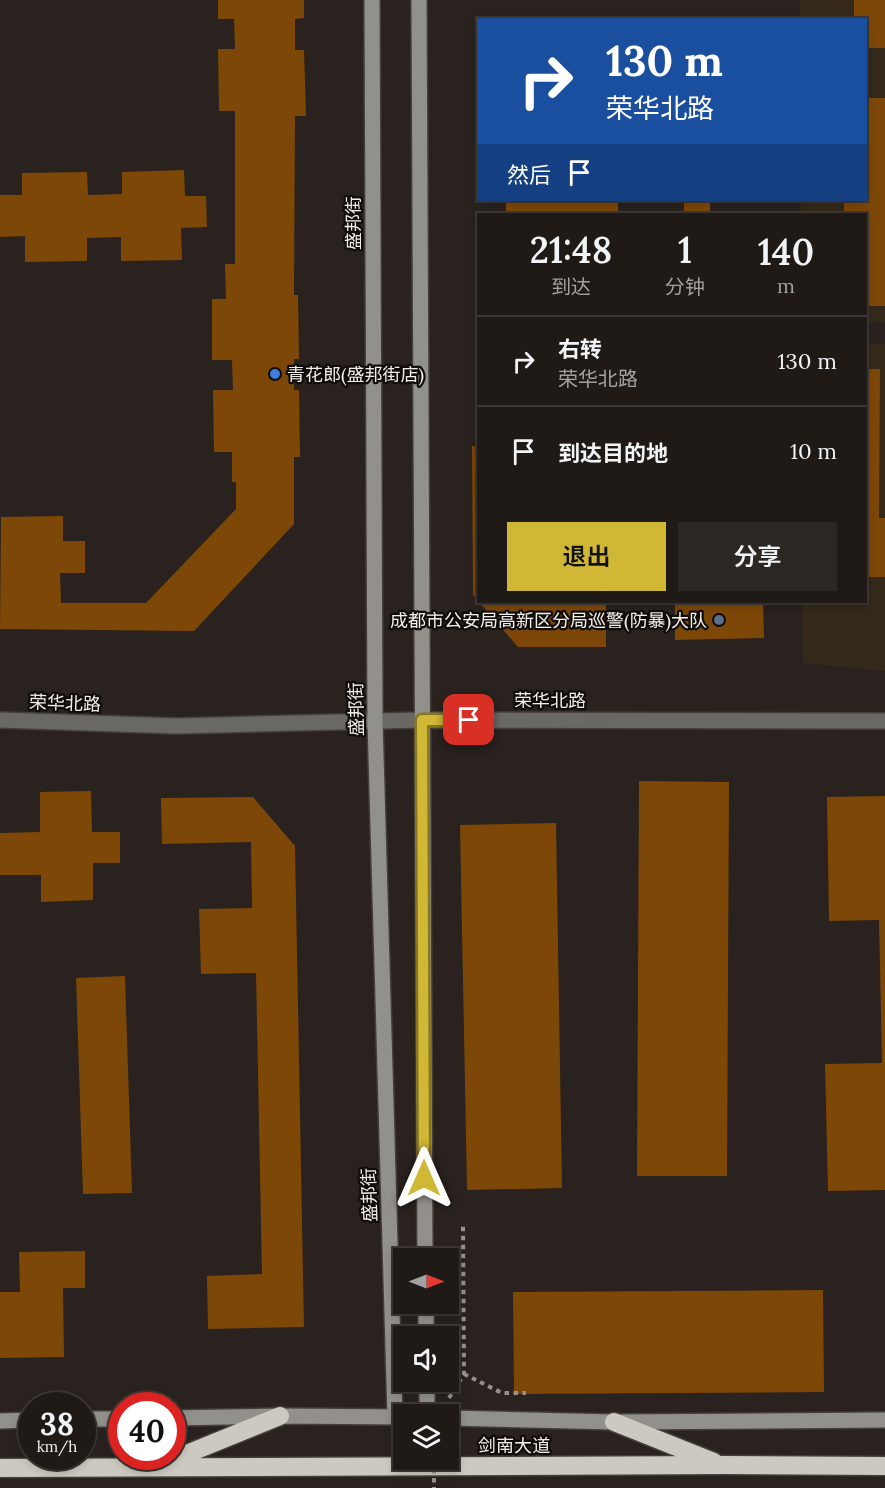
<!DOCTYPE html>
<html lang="zh">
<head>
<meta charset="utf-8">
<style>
	body { margin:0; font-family:Lora,"Noto Sans SC",serif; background:#2c2723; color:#f1f3f6; height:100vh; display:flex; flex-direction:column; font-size:22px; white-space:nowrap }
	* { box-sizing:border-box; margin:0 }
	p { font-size:20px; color:#a1a1a1 }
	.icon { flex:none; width:33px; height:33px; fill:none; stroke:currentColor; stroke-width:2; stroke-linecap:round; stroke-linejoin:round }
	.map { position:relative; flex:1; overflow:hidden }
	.details { position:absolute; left:477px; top:213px; width:390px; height:390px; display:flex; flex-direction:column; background:#1f1a16; border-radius:0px; box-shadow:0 3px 9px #0003,0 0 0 2px #3c3835 }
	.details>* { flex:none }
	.banner { position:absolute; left:477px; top:18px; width:390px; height:183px; border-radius:0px; box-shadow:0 3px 9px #0003,0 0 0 2px #3c3835; background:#1a4fa0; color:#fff; overflow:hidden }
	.needle { width:39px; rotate:90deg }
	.tools { position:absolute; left:393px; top:1248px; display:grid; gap:12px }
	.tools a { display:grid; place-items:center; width:66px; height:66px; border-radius:0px; background:#1f1a16; box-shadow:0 3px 9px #0003,0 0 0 2px #3c3835; font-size:30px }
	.speed { position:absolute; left:18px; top:1392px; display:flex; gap:12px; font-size:30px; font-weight:700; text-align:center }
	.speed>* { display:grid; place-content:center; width:78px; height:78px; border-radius:50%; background:#1f1a16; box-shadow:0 3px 9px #0003,0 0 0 2px #3c3835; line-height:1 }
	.speed small { font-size:15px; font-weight:400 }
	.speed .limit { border:9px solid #d22; background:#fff; color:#111 }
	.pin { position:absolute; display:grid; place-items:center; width:51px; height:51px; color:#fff; margin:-26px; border-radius:12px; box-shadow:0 3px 9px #0006 }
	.me { position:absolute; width:66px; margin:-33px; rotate:0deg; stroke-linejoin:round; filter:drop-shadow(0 0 4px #0008) }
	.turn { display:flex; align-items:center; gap:21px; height:126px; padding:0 30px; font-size:27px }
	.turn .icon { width:78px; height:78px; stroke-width:2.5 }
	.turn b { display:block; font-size:42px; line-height:51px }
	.then { display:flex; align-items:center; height:57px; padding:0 30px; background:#0003; gap:12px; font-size:22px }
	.eta { display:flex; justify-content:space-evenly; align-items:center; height:102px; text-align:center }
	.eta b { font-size:36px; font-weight:600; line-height:42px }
	.button { display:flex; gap:12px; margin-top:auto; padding:12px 30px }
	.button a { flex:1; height:69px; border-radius:0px; background:#d0b736; color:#111; font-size:24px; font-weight:600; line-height:69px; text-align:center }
	.button a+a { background:#2c2723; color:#f1f3f6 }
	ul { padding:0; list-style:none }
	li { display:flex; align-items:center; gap:18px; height:90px; padding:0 30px; border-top:2px solid #3c3835 }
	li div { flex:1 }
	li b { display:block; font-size:22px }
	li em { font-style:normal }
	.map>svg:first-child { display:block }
</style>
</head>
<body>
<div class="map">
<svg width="885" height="1488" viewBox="0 0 885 1488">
	<rect width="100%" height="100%" fill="#29221e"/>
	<!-- education -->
	<path fill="#34291a" d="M800,0H885V322H866V214H801V200H866V20L800,19Z
		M866,344H885V671L803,663L802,602H866Z"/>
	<!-- building -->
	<path fill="#7d4708" d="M218,0H304V18L295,19V50H304L306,116H295L294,295H298L299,359H294V390H299L300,457H294V524L194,631L0,629L1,517L63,516V541H85V573H60L61,603H146L236,509V482H232V452H214L213,390H233L232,360H212V299H226L225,264H235V111H219L218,49H235L234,19H218Z
		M854,0H885V48H866V20H854Z
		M866,98H885V306H866V214H844V200H866Z
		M184,170L185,196H206L207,227L181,228L182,260L121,261V237L87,238V261L25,262V236L0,237V195H22V173L87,172L88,195L122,194V172Z
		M506,200H618V214H506Z
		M684,200H710V214H684Z
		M866,369H880L879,518H885V577H866Z
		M472,446H478V601L473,595Z
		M479,602H606V647H518Z
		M675,602H763L764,638L675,640Z
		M639,781L729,782L727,1176H637Z
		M91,791L92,832H120V863H93V900L41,902V875H0V833L40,832V792Z
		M885,796V1190L828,1191L825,1064L882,1063L879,920L829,921L827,797Z
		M253,797L295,846L304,1327L208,1329L207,1276L262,1274L256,973L201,974L199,909L252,908L251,842L162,844L161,798Z
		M556,823L562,1188L467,1190L460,825Z
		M125,976L132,1193L83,1194L76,978Z
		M85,1251V1288H63L64,1357L0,1358V1292H20L19,1252Z
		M823,1290L824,1392L514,1394L513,1292Z"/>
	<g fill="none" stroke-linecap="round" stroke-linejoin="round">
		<defs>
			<path id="street" d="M0,720L177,726L422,720L885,721"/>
			<path id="secondary" d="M372,0L375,721L395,1417
				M419,0L425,1258
				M426,1304V1336
				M427,1382V1414
				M172,1418L280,1416L404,1417
				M448,1418L614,1422L885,1420
				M82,1419H122
				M0,1421L32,1420"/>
			<path id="highway" d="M614,1422L714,1462
				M162,1464L280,1416
				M0,1468L724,1465L885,1466"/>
		</defs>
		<!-- street casing -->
		<use href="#street" stroke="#453f3b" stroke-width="18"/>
		<!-- secondary casing -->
		<use href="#secondary" stroke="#453f3b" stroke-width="18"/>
		<!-- highway casing -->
		<use href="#highway" stroke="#453f3b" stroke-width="21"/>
		<!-- path -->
		<path stroke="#97918e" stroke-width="4" stroke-dasharray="4.5 4.5" stroke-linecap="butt" d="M464,1374L502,1393H526
			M449,1398L464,1374L463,1225"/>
		<!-- street -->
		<use href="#street" stroke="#696865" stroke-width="15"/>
		<!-- secondary -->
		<use href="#secondary" stroke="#91908a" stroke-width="15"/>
		<!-- highway -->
		<use href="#highway" stroke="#ccc9c0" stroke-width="18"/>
		<!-- path-bridge -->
		<path stroke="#97918e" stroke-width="4" stroke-dasharray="4.5 4.5" stroke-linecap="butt" d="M434,1460V1488"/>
	</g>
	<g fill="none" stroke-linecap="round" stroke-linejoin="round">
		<defs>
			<path id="route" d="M424,1178L422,720H469"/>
		</defs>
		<!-- route casing -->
		<use href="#route" stroke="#877723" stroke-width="15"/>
		<!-- route -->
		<use href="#route" stroke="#d0b736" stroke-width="10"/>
	</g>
	<!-- markers -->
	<circle fill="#3f7fe0" stroke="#0f0c0a" stroke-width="2" cx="275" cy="374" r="6"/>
	<circle fill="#5c6f8a" stroke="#0f0c0a" stroke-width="2" cx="719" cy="620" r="6"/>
	<g text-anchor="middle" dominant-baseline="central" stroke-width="4.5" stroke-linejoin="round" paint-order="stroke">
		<!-- street labels -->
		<g font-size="18" fill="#f2eeeb" stroke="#0f0c0a">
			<text transform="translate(353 223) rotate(-90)">盛邦街</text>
			<text x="550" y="700">荣华北路</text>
			<text transform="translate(65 703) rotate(2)">荣华北路</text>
			<text transform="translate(356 709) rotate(-91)">盛邦街</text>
			<text transform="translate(369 1195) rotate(-92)">盛邦街</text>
			<text x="514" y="1445">剑南大道</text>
		</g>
		<!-- poi labels -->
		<g font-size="18" fill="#f2eeeb" stroke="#0f0c0a" text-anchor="start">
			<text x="287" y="374">青花郎(盛邦街店)</text>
			<text x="707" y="620" text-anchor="end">成都市公安局高新区分局巡警(防暴)大队</text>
		</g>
	</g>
</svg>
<div class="tools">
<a><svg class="needle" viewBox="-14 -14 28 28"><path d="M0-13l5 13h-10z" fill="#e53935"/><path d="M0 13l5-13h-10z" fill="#a1a1a1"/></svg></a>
<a><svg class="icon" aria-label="sound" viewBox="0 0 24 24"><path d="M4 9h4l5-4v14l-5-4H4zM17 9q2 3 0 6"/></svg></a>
<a><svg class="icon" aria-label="layers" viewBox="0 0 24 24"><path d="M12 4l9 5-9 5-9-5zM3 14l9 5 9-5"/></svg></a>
</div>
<div class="speed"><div>38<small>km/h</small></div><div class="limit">40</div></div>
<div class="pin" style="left:469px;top:720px;background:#d93025"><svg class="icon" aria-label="arrive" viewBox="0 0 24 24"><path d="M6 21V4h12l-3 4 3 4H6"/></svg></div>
<svg class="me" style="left:424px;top:1178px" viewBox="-20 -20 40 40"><path d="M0-17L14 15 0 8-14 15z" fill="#d0b736" stroke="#fff" stroke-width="4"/></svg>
<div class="banner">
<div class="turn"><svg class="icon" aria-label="right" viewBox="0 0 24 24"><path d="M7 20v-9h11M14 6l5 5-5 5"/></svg><div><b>130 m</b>荣华北路</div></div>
<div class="then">然后<svg class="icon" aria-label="arrive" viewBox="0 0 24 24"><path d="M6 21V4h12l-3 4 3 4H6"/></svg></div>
</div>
<section class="details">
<div class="eta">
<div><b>21:48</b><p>到达</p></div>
<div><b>1</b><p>分钟</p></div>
<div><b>140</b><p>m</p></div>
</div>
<ul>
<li><svg class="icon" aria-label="right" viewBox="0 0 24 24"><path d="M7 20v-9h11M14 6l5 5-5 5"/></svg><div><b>右转</b><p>荣华北路</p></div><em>130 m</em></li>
<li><svg class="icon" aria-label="arrive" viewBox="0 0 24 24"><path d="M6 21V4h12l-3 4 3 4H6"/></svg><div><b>到达目的地</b></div><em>10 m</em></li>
</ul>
<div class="button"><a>退出</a><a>分享</a></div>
</section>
</div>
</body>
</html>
